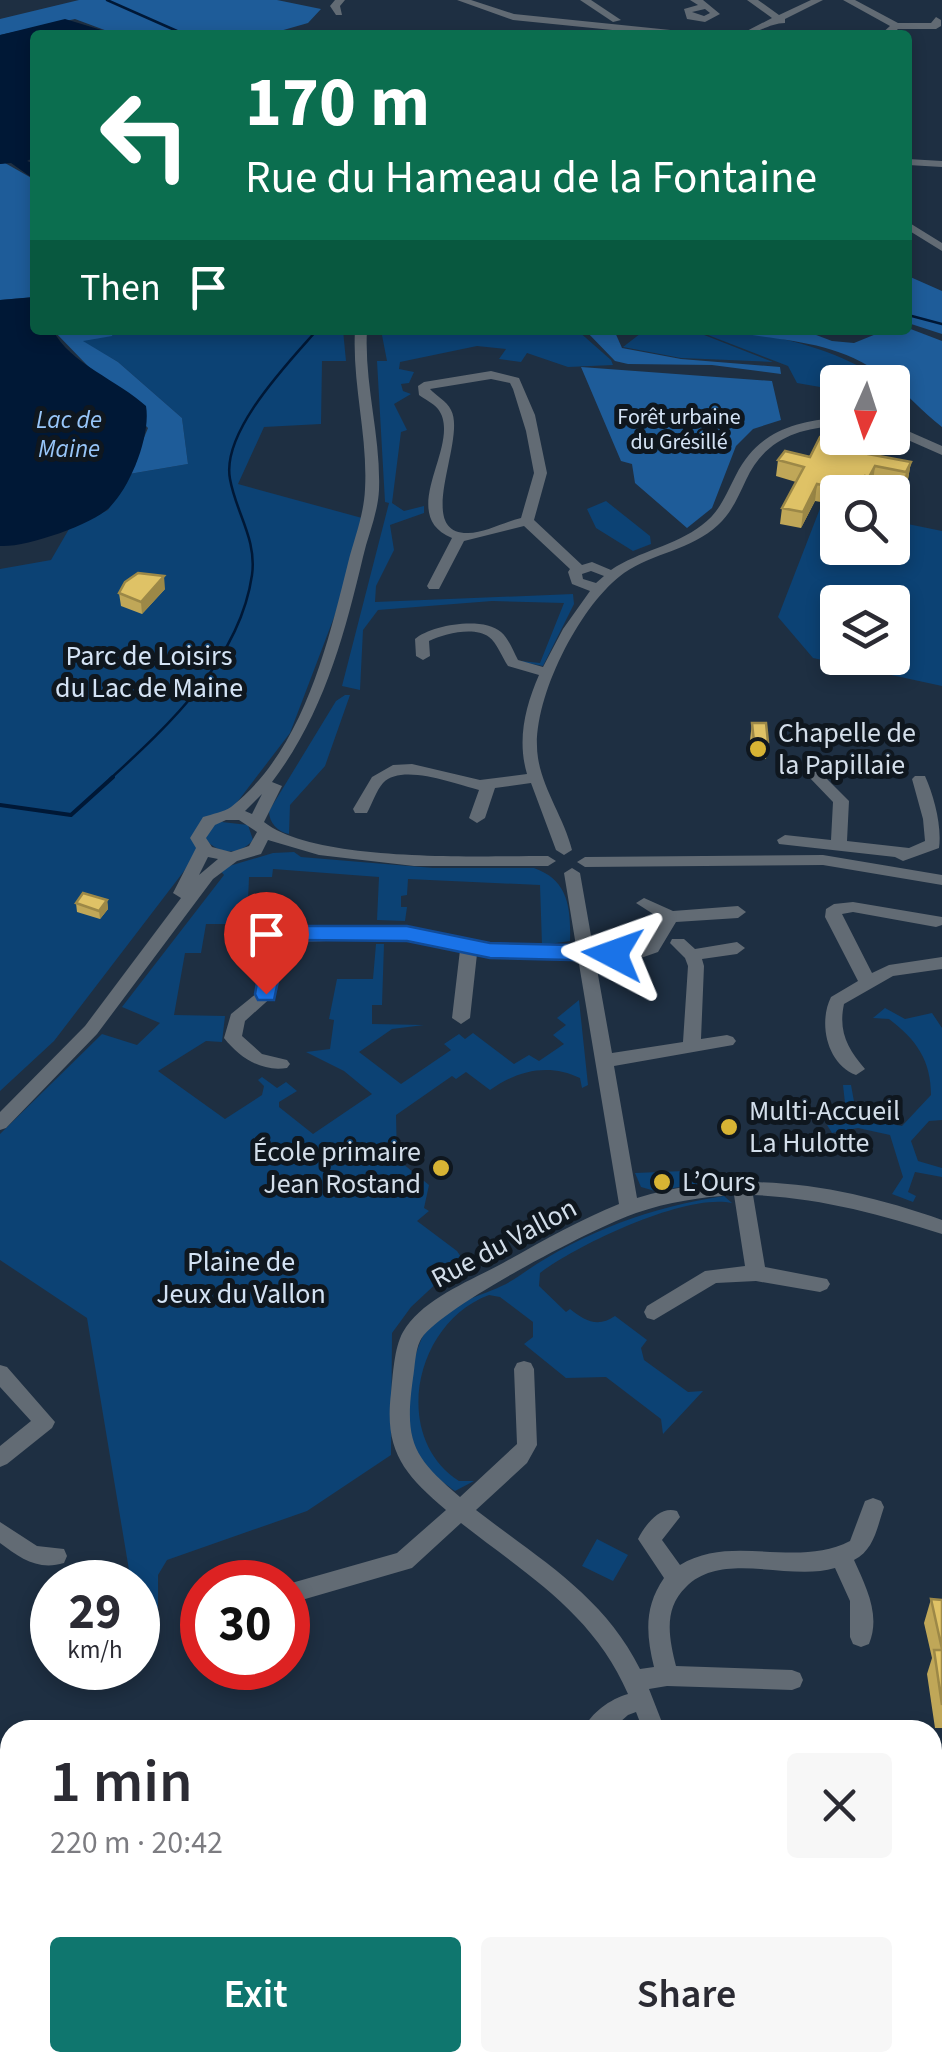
<!DOCTYPE html>
<html lang="en">
<head>
<meta charset="utf-8">
<style>
	body { margin:0; font-family:"Source Sans 3",sans-serif; background:#f7f7f7; color:#2b2b33; height:100vh; display:flex; flex-direction:column; font-size:38px; white-space:nowrap }
	* { box-sizing:border-box; margin:0 }
	p { font-size:32px; color:#7c7c81 }
	.icon { flex:none; width:55px; height:55px; fill:none; stroke:currentColor; stroke-width:2; stroke-linecap:round; stroke-linejoin:round }
	.map { position:relative; flex:1; overflow:hidden }
	.side { position:absolute; left:0px; top:1720px; width:942px; height:352px; display:flex; flex-direction:column; background:#fff; border-radius:30px 30px 0 0; box-shadow:0 5px 15px #0003 }
	.side>* { flex:none }
	.banner { position:absolute; left:30px; top:30px; width:882px; height:305px; border-radius:10px; box-shadow:0 5px 15px #0003; background:#0b6e4f; color:#fff; overflow:hidden }
	.needle { width:65px; rotate:183deg }
	.buttons { position:absolute; left:820px; top:365px; display:grid; gap:20px }
	.buttons a { display:grid; place-items:center; width:90px; height:90px; border-radius:10px; background:#fff; box-shadow:0 5px 15px #0003; font-size:50px }
	.speed { position:absolute; left:30px; top:1560px; display:flex; gap:20px; font-size:50px; font-weight:700; text-align:center }
	.speed>* { display:grid; place-content:center; width:130px; height:130px; border-radius:50%; background:#fff; box-shadow:0 5px 15px #0003; line-height:1 }
	.speed small { font-size:25px; font-weight:400 }
	.speed .limit { border:15px solid #d22; background:#fff; color:#111 }
	.pin { position:absolute; display:grid; place-items:center; width:85px; height:85px; color:#fff; margin:-102px -42px; border-radius:50% 50% 50% 0; rotate:-45deg; box-shadow:0 0 10px #0007 }
	.pin .icon { rotate:45deg }
	.me { position:absolute; width:110px; margin:-55px; rotate:274deg; stroke-linejoin:round; filter:drop-shadow(0 0 8px #0008) }
	.turn { display:flex; align-items:center; gap:35px; height:210px; padding:0 50px; font-size:45px }
	.turn .icon { width:130px; height:130px; stroke-width:2.5 }
	.turn b { display:block; font-size:70px; line-height:85px }
	.then { display:flex; align-items:center; height:95px; padding:0 50px; background:#0003; gap:20px; font-size:38px }
	.round { display:grid; place-items:center; flex:none; width:105px; height:105px; border-radius:10px; background:#f7f7f7 }
	.overview { display:flex; align-items:center; justify-content:space-between; height:170px; padding:0 50px }
	h1 { font-size:60px; font-weight:600; line-height:75px }
	.primary-button { display:flex; gap:20px; margin-top:auto; padding:20px 50px }
	.primary-button a { flex:1; height:115px; border-radius:10px; background:#0f766e; color:#fff; font-size:40px; font-weight:600; line-height:115px; text-align:center }
	.primary-button a+a { background:#f7f7f7; color:#2b2b33 }
	.map>svg:first-child { display:block }
</style>
</head>
<body>
<div class="map">
<svg width="942" height="2071" viewBox="0 0 942 2071">
	<rect width="100%" height="100%" fill="#1e2f42"/>
	<!-- green -->
	<path fill="#0c4274" fill-rule="evenodd" d="M80,330H343L346,361H322L321,424L264,427L238,484L362,518L336,612L290,733L222,822L248,825L253,840C240,855 221,855 207,841L54,1041L0,1091V569L51,560L69,529L108,510L129,474L188,464L182,418L118,362L82,341Z
		M381,330H577L611,360L613,365L568,367L527,353L521,362L499,359L506,349L477,346L400,362L399,369L414,372L409,383L401,384L403,391L411,394L394,404L407,430L401,432L392,503L404,511L424,506V513L390,525L394,550L376,586L375,602L573,594L574,604L543,666L522,662L521,661L540,663L564,603L492,601L378,610L363,630L360,690L342,686L389,503L385,502L377,361H387Z
		M645,330L694,331L773,362L681,358L623,347Z
		M695,330C762,330 831,345 886,382H838L837,408L820,387L797,383L788,366Z
		M606,501L650,536L651,544L633,551L596,528L587,509Z
		M821,506L837,509L838,548H892L893,521L942,531V686L813,658L778,617ZM838,602H892V658H838Z
		M345,695H350L325,766L290,805L289,834C278,832 269,823 269,811L336,701Z
		M294,852L301,857L433,868H534C568,880 571,907 570,941L542,945L540,885L408,879L407,895L401,896V907H407L405,921L377,920L379,877L273,869L272,877H249L247,924H206L201,953H185L174,1015L225,1016L222,1042L206,1041L158,1071L225,1119L262,1095L264,1086L258,1080L262,1077L277,1088L286,1082L297,1091L279,1102V1107L313,1134L372,1094L344,1071L306,1052L330,1049L334,1020L329,1019L337,979H373L376,944H384L382,1005H372V1024L424,1025L392,1029L359,1052L401,1084L451,1050L444,1044L459,1034L465,1039L473,1033L514,1064L529,1055L539,1061L564,1044L553,1035L566,1025L557,1018L579,1000L588,1085L582,1088L580,1078C549,1063 518,1070 490,1090L466,1072L456,1079L452,1076L396,1115L397,1159L429,1185L424,1208L429,1211L417,1221L457,1251L471,1272L460,1279H441L411,1307L392,1333L391,1455L307,1511L167,1560L158,1575V1608L138,1617V1582H131L87,1318L0,1260V1134L102,1034L137,1045L160,1023L122,1007L224,875L219,869L273,853Z
		M885,1008L905,1019L932,1013L942,1028V1120L929,1121L911,1141L918,1161L942,1168V1177L915,1172L908,1192L916,1196L913,1202L892,1194L903,1177L890,1135L858,1128L832,1133L827,1125L847,1121L843,1085H851L857,1118L902,1126L931,1095C931,1061 917,1040 889,1019L873,1018Z
		M708,1170L718,1181L655,1191L641,1187L635,1173Z
		M724,1196L732,1203C685,1193 577,1245 540,1273L539,1286L566,1312L570,1309C585,1321 598,1328 615,1316L647,1340L641,1348L644,1360L688,1392L703,1391L663,1434L661,1419L606,1377L566,1378L524,1344L533,1337V1322L500,1297L489,1295C415,1322 390,1436 459,1481H474L455,1491C440,1480 420,1466 412,1447C400,1417 411,1337 437,1317C462,1297 494,1294 519,1276C580,1233 650,1207 724,1196Z
		M597,1539L628,1555L613,1581L582,1566Z
		M669,2062H932L942,2071H665Z"/>
	<!-- forest -->
	<path fill="#1e5c99" d="M79,0H277L321,9L308,23L266,35H118L75,19L0,35V19Z
		M5,163L35,180V297L0,300V164Z
		M908,276L942,291V334L908,323Z
		M908,328L942,341V427C922,412 905,391 884,376C832,338 781,342 723,330H803L832,341L854,343L886,330Z
		M53,330H114L112,336L83,341L118,362L182,418L188,464L129,474L148,428Z
		M585,330H614L622,348L681,359L780,367L781,374L712,365L628,364L615,361Z
		M581,367L772,381L781,420L753,429L736,446L712,508L687,528L635,483L632,464L621,461Z
		M933,1998L942,2001V2071H871L870,2063L932,2062Z"/>
	<!-- water -->
	<path fill="#001836" d="M65,19L118,35H35V157L27,161L35,164V180L11,163L0,164V35Z
		M35,297V330H53C69,363 119,381 146,406C151,435 131,486 110,507C94,524 25,548 0,546V300Z"/>
	<g fill="none" stroke-linecap="round" stroke-linejoin="round">
		<!-- stream-far1 -->
		<path stroke="#001836" stroke-width="2.5" d="M107,0L177,31
			M908,315L942,324
			M110,779C169,725 240,659 252,575C257,539 236,513 230,479C221,432 288,363 317,330"/>
		<!-- stream -->
		<path stroke="#001836" stroke-width="4" d="M0,805L71,815L113,777"/>
		<!-- minor -->
		<path fill="#626b74" fill-rule="evenodd" d="M335,0H345L340,6L342,15H336L330,6Z
			M457,0H471L514,14L690,32L695,35H662L513,20Z
			M580,0H591L621,20L613,22Z
			M690,0H703L720,14L705,22L687,19L684,9L698,5ZM705,9L710,13L704,16L692,12Z
			M747,0H758L779,15L811,0H823L785,19V23C769,23 756,35 739,35L772,18Z
			M843,0H855L898,23H931L936,17L941,20V26L936,29H898L891,35H880L890,26Z
			M819,31L826,35H815Z
			M908,159L942,161V167L908,165Z
			M908,222L942,243V251L908,230Z
			M355,330H367C364,384 381,436 379,490C378,513 368,535 363,557C344,637 323,715 272,782L282,786L264,822C316,863 480,856 548,856L556,861L548,866H414L319,855L268,840L261,854L237,861L213,879L97,1034L6,1128L0,1130V1112L85,1026L181,898L173,893L196,848L190,838L203,817C212,814 224,812 231,807C303,750 327,647 348,563C354,539 364,515 365,489C368,436 352,384 355,330ZM262,794L252,814L245,811ZM226,820H239L257,832L249,846L231,852L212,847L206,838L215,825ZM208,857L218,859L199,875Z
			M491,371L519,378L535,415L547,473L534,520L582,565L592,562L611,570C639,551 675,546 702,525C720,512 726,494 736,475C757,433 793,421 838,418V426C796,428 764,441 746,480C738,497 732,512 718,525C691,550 653,553 624,573C579,605 529,704 538,758C543,790 564,818 572,850L564,855L556,850L531,783L495,788L485,818L477,823L469,818L479,790C455,784 402,763 383,783C376,791 372,804 367,813H355L353,809L372,777L393,765L412,764L480,780L527,774C517,740 525,707 539,675L508,666C502,657 497,643 489,637C474,626 444,634 429,641L430,656L423,660L416,656L415,639C431,625 483,616 501,632C509,639 513,651 518,660L543,667L563,629L590,591L572,584L568,572L570,569L524,526L464,541L439,589H429L427,586L452,538C394,514 464,443 438,409C433,403 424,399 419,395L418,386L424,382ZM491,379L510,383L513,389L526,431L534,473L521,518C504,522 485,533 468,533C413,534 467,439 451,410C447,401 435,395 430,389ZM591,571L604,576L596,583L583,579L582,574Z
			M892,424L942,446V455L892,433Z
			M816,771L821,773L849,801L847,841L909,848L925,841L923,819L912,779L915,776H925C934,796 942,826 939,848L903,861L895,857L779,844L777,840L785,835L831,840L833,802L808,776Z
			M823,855L942,875V885L823,865L585,867L577,862L585,857Z
			M572,868L580,873L593,947C633,947 639,956 661,919L636,903L644,898L673,911L738,906L746,912L738,918L676,922L658,952L638,959L595,958L612,1053L683,1042L688,966L685,958L670,943L672,939H684L695,949L737,942L745,948L737,954L702,959L704,966L701,1039L727,1035L733,1037L736,1041L733,1045L614,1066L637,1198C739,1167 843,1185 942,1220V1234C879,1214 820,1198 753,1195L765,1267L827,1279L830,1284L827,1289L820,1292L756,1281L716,1283L654,1320L647,1318L644,1312L647,1306L705,1271L745,1266L734,1195C701,1197 668,1202 636,1213C599,1225 434,1310 420,1341C415,1351 415,1367 413,1378C404,1442 413,1457 460,1497L517,1444L514,1369L517,1363L524,1361L531,1363L534,1369L537,1445L527,1463L476,1510C539,1559 603,1595 640,1669L654,1667C646,1634 644,1607 664,1578L638,1539C645,1525 660,1505 677,1511L680,1517L662,1540L680,1565C732,1533 796,1569 850,1541L865,1501L873,1498L881,1501L884,1507C877,1528 874,1550 854,1560C866,1587 881,1615 869,1644L861,1647L853,1644L850,1637V1601L835,1568C789,1582 723,1550 686,1587C663,1609 669,1638 676,1666L792,1670L800,1673L803,1680L800,1687L792,1690L667,1686L649,1689L665,1730H643L636,1712L628,1715L611,1730H583C591,1713 610,1699 628,1694C593,1613 527,1575 461,1523L412,1568L288,1604V1584L397,1553L446,1510C404,1474 384,1451 391,1393C393,1375 394,1348 403,1332C422,1299 470,1281 503,1263C541,1242 579,1220 619,1204L578,958L490,957L477,954L470,1018L461,1024L452,1018L460,950L407,939L287,942L282,946L275,994L245,1021L242,1036L262,1054L287,1060L290,1064L287,1068C261,1072 240,1058 224,1038L231,1014L258,992C262,969 259,941 283,930L407,927L490,945L576,946L564,873Z
			M853,902L942,917V925L936,927L853,912L842,914L872,973L889,965L942,957V969L893,976L844,1004C838,1032 848,1049 865,1069L856,1075C827,1064 818,1023 831,997L858,981L825,917L826,909L834,904Z
			M0,1365L7,1367L55,1422L52,1428L7,1464L0,1467V1446L31,1421L0,1387Z
			M0,1522L37,1546L64,1549L67,1556L64,1563C38,1571 20,1558 0,1543Z
			M932,1787L942,1788V1810L932,1809Z
			M0,1863L10,1868V1915L0,1911Z
			M303,2062H334L330,2071H299Z"/>
	</g>
	<!-- wall -->
	<path fill="#c0a758" d="M839,449L911,462L908,479L903,488L873,482L867,492H838V505L815,501L801,528L780,524L782,508L796,482L776,476L778,460L810,457Z
		M165,589L142,614L121,606L119,593Z
		M752,723L768,742L766,759H752L750,740Z
		M107,900L108,909L100,919L77,912L76,903Z
		M931,1599L942,1600V1728H935L927,1674L932,1658L924,1623Z
		M542,2062H669L665,2071H614L603,2063L598,2071H523V2067L539,2066Z"/>
	<!-- shaded-wall -->
	<path fill="#9c8847" d="M911,462L908,479L903,488L906,472Z
		M875,466L873,482L867,492L869,477Z
		M865,476L863,492H857Z
		M817,484L815,501L801,528L803,512Z
		M164,576L165,589L142,614L141,602Z
		M107,900L108,909L100,919L99,911Z"/>
	<!-- building -->
	<path fill="#dfc266" stroke="#9c8847" stroke-width="2.5" d="M820,437L840,440L836,448L911,462L906,472L875,466L869,477L865,476L857,492L817,484L803,512L782,508L804,467L778,460L785,451L810,457Z
		M138,573L164,576L141,602L119,593L125,582Z
		M752,723H766L768,742H754Z
		M83,893L107,900L99,911L76,903Z
		M931,1599L942,1600V1649Z
		M934,1650H942V1705Z
		M527,2062H534L539,2066L542,2062H599L594,2071H528L523,2067Z
		M613,2062H667L663,2071H626Z"/>
	<!-- route -->
	<path fill="#1a73e8" stroke="#114b97" stroke-width="2.5" d="M292,926H407L490,943L613,946L624,954L613,961L490,958L407,941L297,940L285,948L274,1000H258L255,994L264,944Z"/>
	<!-- markers -->
	<g fill="#d8b434" stroke="#0f171f" stroke-width="4">
		<circle cx="758" cy="749" r="10"/>
		<circle cx="729" cy="1127" r="10"/>
		<circle cx="441" cy="1168" r="10"/>
		<circle cx="662" cy="1182" r="10"/>
	</g>
	<g text-anchor="middle" dominant-baseline="central" stroke-width="10" stroke-linejoin="round" paint-order="stroke">
		<!-- far-park labels -->
		<g font-size="22" fill="#d4e3f5" stroke="#0f171f">
			<text x="679" y="417">Forêt urbaine<tspan x="679" dy="25">du Grésillé</tspan></text>
		</g>
		<!-- far-water labels -->
		<g font-size="25" font-style="italic" fill="#98c6f9" stroke="#0f171f">
			<text x="69" y="420">Lac de<tspan x="69" dy="29">Maine</tspan></text>
		</g>
		<!-- park labels -->
		<g font-size="28" fill="#d4e3f5" stroke="#0f171f">
			<text x="149" y="656">Parc de Loisirs<tspan x="149" dy="32">du Lac de Maine</tspan></text>
			<text x="241" y="1262">Plaine de<tspan x="241" dy="32">Jeux du Vallon</tspan></text>
		</g>
		<!-- poi labels -->
		<g font-size="28" fill="#d3deea" stroke="#0f171f" text-anchor="start">
			<text x="778" y="733">Chapelle de<tspan x="778" dy="32">la Papillaie</tspan></text>
			<text x="749" y="1111">Multi-Accueil<tspan x="749" dy="32">La Hulotte</tspan></text>
			<text x="421" y="1152" text-anchor="end">École primaire<tspan x="421" dy="32">Jean Rostand</tspan></text>
			<text x="682" y="1182">L’Ours</text>
		</g>
		<!-- street labels -->
		<g font-size="28" fill="#d3deea" stroke="#0f171f">
			<text transform="translate(504 1243) rotate(-28)">Rue du Vallon</text>
		</g>
	</g>
</svg>
<div class="buttons">
<a><svg class="needle" viewBox="-14 -14 28 28"><path d="M0-13l5 13h-10z" fill="#e53935"/><path d="M0 13l5-13h-10z" fill="#7c7c81"/></svg></a>
<a><svg class="icon" aria-label="search" viewBox="0 0 24 24"><circle cx="10" cy="10" r="6"/><path d="M15 15l6 6"/></svg></a>
<a><svg class="icon" aria-label="layers" viewBox="0 0 24 24"><path d="M12 4l9 5-9 5-9-5zM3 14l9 5 9-5"/></svg></a>
</div>
<div class="speed"><div>29<small>km/h</small></div><div class="limit">30</div></div>
<div class="pin" style="left:266px;top:994px;background:#d93025"><svg class="icon" aria-label="arrive" viewBox="0 0 24 24"><path d="M6 21V4h12l-3 4 3 4H6"/></svg></div>
<svg class="me" style="left:613px;top:954px" viewBox="-20 -20 40 40"><path d="M0-17L14 15 0 8-14 15z" fill="#1a73e8" stroke="#fff" stroke-width="4"/></svg>
<div class="banner">
<div class="turn"><svg class="icon" aria-label="left" viewBox="0 0 24 24"><path d="M17 20v-9H6M10 6l-5 5 5 5"/></svg><div><b>170 m</b>Rue du Hameau de la Fontaine</div></div>
<div class="then">Then<svg class="icon" aria-label="arrive" viewBox="0 0 24 24"><path d="M6 21V4h12l-3 4 3 4H6"/></svg></div>
</div>
<section class="side">
<div class="overview"><div><h1>1 min</h1><p>220 m · 20:42</p></div><a class="round"><svg class="icon" aria-label="close" viewBox="0 0 24 24"><path d="M6 6l12 12M18 6L6 18"/></svg></a></div>
<div class="primary-button"><a>Exit</a><a>Share</a></div>
</section>
</div>
</body>
</html>
